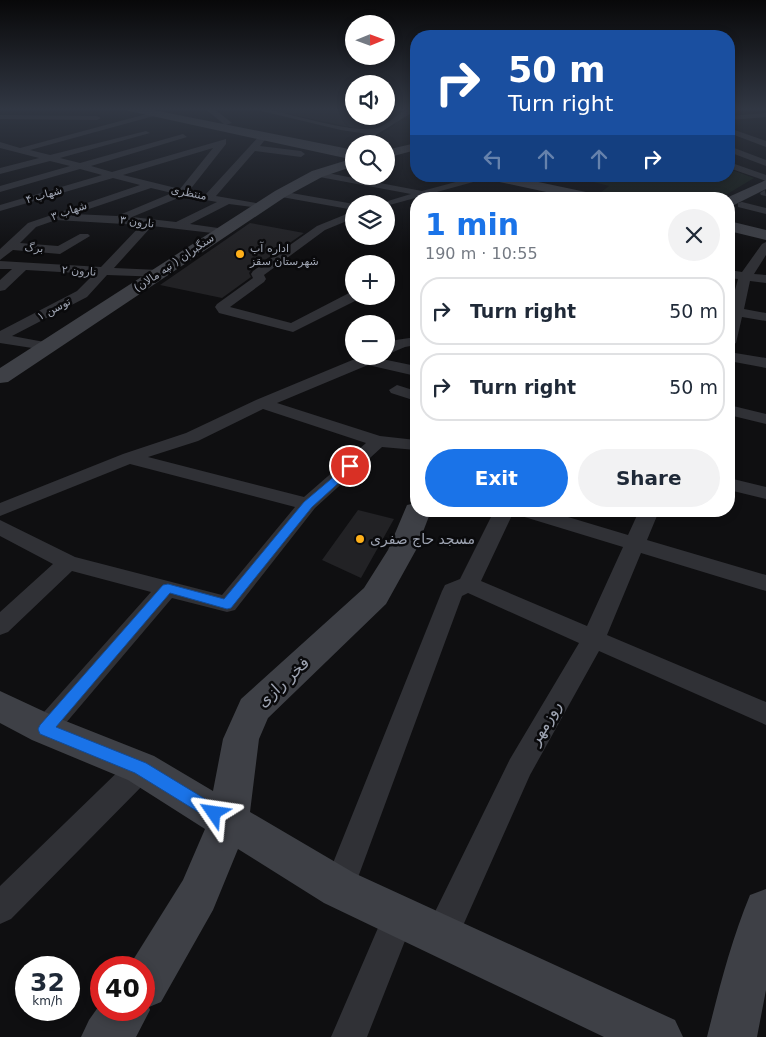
<!DOCTYPE html>
<html lang="en">
<head>
<meta charset="utf-8">
<style>
	body { margin:0; font-family:"DejaVu Sans","Noto Sans Arabic",sans-serif; background:#f2f2f3; color:#1f2937; height:100vh; display:flex; flex-direction:column; font-size:19px; white-space:nowrap }
	* { box-sizing:border-box; margin:0 }
	p { font-size:16px; color:#747a83 }
	.icon { flex:none; width:28px; height:28px; fill:none; stroke:currentColor; stroke-width:2; stroke-linecap:round; stroke-linejoin:round }
	.map { position:relative; flex:1; overflow:hidden }
	.side { position:absolute; left:410px; top:192px; width:325px; height:325px; display:flex; flex-direction:column; background:#fff; border-radius:20px; box-shadow:0 2px 8px #0003 }
	.side>* { flex:none }
	.guide { position:absolute; left:410px; top:30px; width:325px; height:152px; border-radius:20px; box-shadow:0 2px 8px #0003; background:#1a4fa0; color:#fff; overflow:hidden }
	.needle { width:32px; rotate:89deg }
	.buttons { position:absolute; left:345px; top:15px; display:grid; gap:10px }
	.buttons a { display:grid; place-items:center; width:50px; height:50px; border-radius:50%; background:#fff; box-shadow:0 2px 8px #0003; font-size:25px }
	.speed { position:absolute; left:15px; top:956px; display:flex; gap:10px; font-size:25px; font-weight:700; text-align:center }
	.speed>* { display:grid; place-content:center; width:65px; height:65px; border-radius:50%; background:#fff; box-shadow:0 2px 8px #0003; line-height:1 }
	.speed small { font-size:12px; font-weight:400 }
	.speed .limit { border:8px solid #d22; background:#fff; color:#111 }
	.pin { position:absolute; display:grid; place-items:center; width:42px; height:42px; color:#fff; margin:-21px; border:2px solid #fff; border-radius:50%; box-shadow:0 1px 5px #0007 }
	.me { position:absolute; width:55px; margin:-28px; rotate:302deg; stroke-linejoin:round; filter:drop-shadow(0 0 4px #0008) }
	.turn { display:flex; align-items:center; gap:18px; height:105px; padding:0 15px; font-size:22px }
	.turn .icon { width:65px; height:65px; stroke-width:2.5 }
	.turn b { display:block; font-size:35px; line-height:42px }
	.lanes { display:flex; align-items:center; height:48px; padding:0 15px; background:#0003; justify-content:center; gap:25px; direction:ltr }
	.lanes .off { opacity:.35 }
	.round { display:grid; place-items:center; flex:none; width:52px; height:52px; border-radius:26px; background:#f2f2f3 }
	.head { display:flex; align-items:center; justify-content:space-between; height:85px; padding:0 15px }
	h1 { font-size:30px; font-weight:700; line-height:38px; color:#1a73e8 }
	.action { display:flex; gap:10px; margin-top:auto; padding:10px 15px }
	.action a { flex:1; height:58px; border-radius:30px; background:#1a73e8; color:#fff; font-size:20px; font-weight:700; line-height:58px; text-align:center }
	.action a+a { background:#f2f2f3; color:#1f2937 }
	ul { padding:0; list-style:none }
	li { display:flex; align-items:center; gap:15px; height:68px; margin:0 10px 8px; padding:0 5px; border:2px solid #e0e1e3; border-radius:20px }
	li div { flex:1 }
	li b { display:block; font-size:19px }
	li em { font-style:normal }
	.map>svg:first-child { display:block }
</style>
</head>
<body>
<div class="map">
<svg width="766" height="1037" viewBox="0 0 766 1037">
	<rect width="100%" height="100%" fill="#0f0f11"/>
	<!-- built -->
	<path fill="#1b1b1e" d="M260,108H354V116H366L359,129Z"/>
	<!-- green -->
	<path fill="#151c16" d="M729,169L754,178L719,199H631L600,193L609,186L574,177L729,176Z"/>
	<!-- building -->
	<path fill="#222225" d="M250,223L304,233L252,269L249,273L251,277L222,298L160,285Z
		M358,510L394,519L361,578L322,560Z"/>
	<g fill="none" stroke-linecap="round" stroke-linejoin="round">
		<!-- street -->
		<path fill="#303136" fill-rule="evenodd" d="M204,108H213L232,123L225,125Z
			M249,108H262C291,114 345,131 372,129C388,128 399,108 416,108V110L363,143L359,140L367,134L341,130Z
			M154,112L161,114L30,150L50,155L146,131L150,133L60,158L80,163L183,134L187,137L91,166L112,172L226,139V144L189,191L206,194L261,134L268,136L260,146L301,151L305,154L301,157L255,151L216,196L267,205V209L229,204L190,224L225,229L227,231L221,234L152,226L114,268L159,270L163,271L165,274L163,277L107,275L87,297L12,336L50,343L52,346L50,349L45,350L0,343V331L77,291L94,274L26,270L5,290L0,291V280L12,269H0V261L101,267L141,225L56,220L36,227L20,243L58,246L80,234H88L90,236L60,254L13,250L0,260V249L28,223L140,185L113,178L0,211V205L102,175L80,169L0,192V186L70,166L50,161L0,174V168L39,158L0,148V142L20,148ZM213,148L180,189L123,175ZM151,188L172,193L117,216L74,214ZM183,196L217,202L176,222L132,217Z
			M766,113V117L729,120V116Z
			M0,115L97,116L101,118L97,120L0,119Z
			M729,128L766,141V147L729,133Z
			M729,146L766,160V166L729,152Z
			M729,162L766,175V181L729,168Z
			M317,171L422,191L478,176H495L386,206V204H378L411,194L314,176L312,174Z
			M765,190L766,196L761,195L760,193Z
			M280,191L354,204V210L276,196V192Z
			M742,202L766,208V214L738,207V203Z
			M354,211V218L325,230L264,275L266,279L264,282L230,307L291,323L349,293L354,292V296H360L359,299L293,332L219,313L215,307L217,304L253,278L251,274L253,271L317,226Z
			M766,242V255L754,274L766,275V283L750,281L744,309L766,313V321L742,317L736,343L729,347V312L738,279L729,278V270L742,272L762,244Z
			M416,337V345L405,347L386,355V345L396,340Z
			M729,352L766,358V368L729,361Z
			M362,356H383L382,359L416,366V376L368,365L277,403L380,436L416,440V450L382,447L315,508L235,610L227,612L172,598L54,737L45,740L36,737L32,729L36,721L151,592L72,571L8,632L0,635V612L53,564L0,536V520L75,557L222,595L295,507L130,464L0,516V503L123,454L186,433L256,400ZM263,409L366,443L304,497L148,457L198,441Z
			M397,385L416,391V401L391,393L389,390Z
			M729,405L766,414V424L729,415Z
			M729,478L766,487V499L729,490Z
			M494,511H514L481,581L587,626L623,547L518,515L515,511H548L628,535L639,511H659L647,540L766,575V591L641,553L607,635L766,702V725L599,651L530,775L453,948L441,952L429,948L425,936L429,924L510,759L579,643L468,593L462,596L350,899L339,904L328,899L323,888L442,591L445,585L460,579Z
			M141,756L151,759L155,768L151,777L11,919L0,924V886L131,759Z
			M398,902L409,907L414,918L367,1037H331L387,907Z"/>
		<!-- secondary -->
		<path fill="#3e4046" fill-rule="evenodd" d="M124,108H143L344,148L348,149L351,154L345,158L129,111Z
			M416,143V150L386,158V150Z
			M354,158V166L322,177L285,197L8,382L0,383V368L275,191L312,171Z
			M484,176H510L600,195L607,199H579L490,180Z
			M766,180V189L734,205L729,206V199H724Z
			M729,221L766,230V240L729,231Z
			M416,503V511H431L416,550L386,604L268,718L259,739L250,812L354,873L675,1020L683,1037H604L324,903L238,849L213,910L161,1002L149,1007L150,1010L136,1037H81L89,1020L101,1003V1010H144V968H128L183,880L205,829L128,780L32,740L0,723V691L58,718L154,756L213,791L223,739L241,699L364,588L388,550L407,505Z
			M766,889V990L757,1037H707C719,989 731,941 750,895Z"/>
	</g>
	<!-- sky -->
	<linearGradient id="sky" x2="0" y2="1"><stop stop-color="#080809"/><stop offset="0.43" stop-color="#313743"/><stop offset="1" stop-color="#313743" stop-opacity="0"/></linearGradient>
	<rect width="766" height="253" fill="url(#sky)"/>
	<!-- route -->
	<path fill="#1a73e8" stroke="#114b97" d="M350,463L354,464V469L312,507L231,608L227,609L170,593L56,727L146,763L220,808L222,813L220,818L214,821L208,818L135,773L40,734L38,729L40,725L163,585L168,584L224,599L304,502Z"/>
	<!-- markers -->
	<g fill="#ffb019" stroke="#0a0a0c" stroke-width="2">
		<circle cx="240" cy="254" r="5"/>
		<circle cx="360" cy="539" r="5"/>
	</g>
	<g text-anchor="middle" dominant-baseline="central" stroke-width="5" stroke-linejoin="round" paint-order="stroke">
		<!-- far-street labels -->
		<g font-size="11" fill="#9fa5b3" stroke="#0a0a0c">
			<text transform="translate(189 193) rotate(11)">منتظری</text>
			<text transform="translate(44 195) rotate(-16)">شهاب ۴</text>
			<text transform="translate(69 211) rotate(-19)">شهاب ۳</text>
			<text transform="translate(137 222) rotate(7)">نارون ۳</text>
			<text transform="translate(34 248) rotate(5)">برگ</text>
			<text transform="translate(174 263) rotate(-34)">سنگبران ( تپه مالان)</text>
			<text transform="translate(79 271) rotate(4)">نارون ۲</text>
			<text transform="translate(54 309) rotate(-28)">توسن ۱</text>
		</g>
		<!-- far-poi labels -->
		<g font-size="11" fill="#9fa5b3" stroke="#0a0a0c" text-anchor="start">
			<text x="250" y="248">اداره آب<tspan x="250" dy="13">شهرستان سقز</tspan></text>
		</g>
		<!-- poi labels -->
		<g font-size="14" fill="#9fa5b3" stroke="#0a0a0c" text-anchor="start">
			<text x="370" y="539">مسجد حاج صفری</text>
		</g>
		<!-- near-street labels -->
		<g font-size="16" fill="#9fa5b3" stroke="#0a0a0c">
			<text transform="translate(283 682) rotate(-43)">فخر رازی</text>
			<text transform="translate(545 723) rotate(-60)">روزمهر</text>
		</g>
	</g>
</svg>
<div class="buttons">
<a><svg class="needle" viewBox="-14 -14 28 28"><path d="M0-13l5 13h-10z" fill="#e53935"/><path d="M0 13l5-13h-10z" fill="#747a83"/></svg></a>
<a><svg class="icon" aria-label="sound" viewBox="0 0 24 24"><path d="M4 9h4l5-4v14l-5-4H4zM17 9q2 3 0 6"/></svg></a>
<a><svg class="icon" aria-label="search" viewBox="0 0 24 24"><circle cx="10" cy="10" r="6"/><path d="M15 15l6 6"/></svg></a>
<a><svg class="icon" aria-label="layers" viewBox="0 0 24 24"><path d="M12 4l9 5-9 5-9-5zM3 14l9 5 9-5"/></svg></a>
<a>+</a>
<a>−</a>
</div>
<div class="speed"><div>32<small>km/h</small></div><div class="limit">40</div></div>
<div class="pin" style="left:350px;top:466px;background:#d93025"><svg class="icon" aria-label="arrive" viewBox="0 0 24 24"><path d="M6 21V4h12l-3 4 3 4H6"/></svg></div>
<svg class="me" style="left:214px;top:813px" viewBox="-20 -20 40 40"><path d="M0-17L14 15 0 8-14 15z" fill="#1a73e8" stroke="#fff" stroke-width="4"/></svg>
<div class="guide">
<div class="turn"><svg class="icon" aria-label="right" viewBox="0 0 24 24"><path d="M7 20v-9h11M14 6l5 5-5 5"/></svg><div><b>50 m</b>Turn right</div></div>
<div class="lanes"><svg class="icon off" aria-label="left" viewBox="0 0 24 24"><path d="M17 20v-9H6M10 6l-5 5 5 5"/></svg><svg class="icon off" aria-label="ahead" viewBox="0 0 24 24"><path d="M12 20V5M6 11l6-6 6 6"/></svg><svg class="icon off" aria-label="ahead" viewBox="0 0 24 24"><path d="M12 20V5M6 11l6-6 6 6"/></svg><svg class="icon" aria-label="right" viewBox="0 0 24 24"><path d="M7 20v-9h11M14 6l5 5-5 5"/></svg></div>
</div>
<section class="side">
<div class="head"><div><h1>1 min</h1><p>190 m · 10:55</p></div><a class="round"><svg class="icon" aria-label="close" viewBox="0 0 24 24"><path d="M6 6l12 12M18 6L6 18"/></svg></a></div>
<ul>
<li><svg class="icon" aria-label="right" viewBox="0 0 24 24"><path d="M7 20v-9h11M14 6l5 5-5 5"/></svg><div><b>Turn right</b></div><em>50 m</em></li>
<li><svg class="icon" aria-label="right" viewBox="0 0 24 24"><path d="M7 20v-9h11M14 6l5 5-5 5"/></svg><div><b>Turn right</b></div><em>50 m</em></li>
</ul>
<div class="action"><a>Exit</a><a>Share</a></div>
</section>
</div>
</body>
</html>
